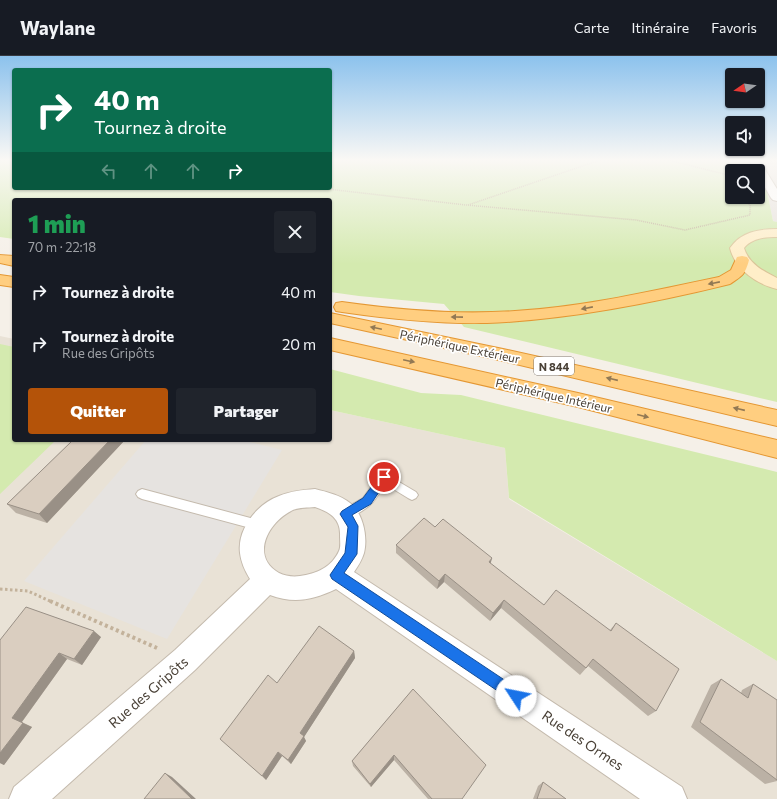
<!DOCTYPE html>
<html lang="fr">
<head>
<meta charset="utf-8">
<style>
	body { margin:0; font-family:Commissioner,sans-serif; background:#20242c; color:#f1f3f6; height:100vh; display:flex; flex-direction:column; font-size:15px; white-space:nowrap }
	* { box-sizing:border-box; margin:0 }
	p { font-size:13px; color:#9ea1a6 }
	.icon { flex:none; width:22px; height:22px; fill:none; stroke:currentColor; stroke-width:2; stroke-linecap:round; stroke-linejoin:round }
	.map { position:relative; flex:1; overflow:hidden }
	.sheet { position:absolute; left:12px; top:142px; width:320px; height:244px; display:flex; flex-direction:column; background:#171b24; border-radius:4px; box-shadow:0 1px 3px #0004 }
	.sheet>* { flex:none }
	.guide { position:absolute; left:12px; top:12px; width:320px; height:122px; border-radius:4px; box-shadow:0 1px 3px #0004; background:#0b6e4f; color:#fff; overflow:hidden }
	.needle { width:26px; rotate:257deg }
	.tools { position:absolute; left:725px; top:12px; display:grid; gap:8px }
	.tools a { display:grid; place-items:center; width:40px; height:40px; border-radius:4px; background:#171b24; box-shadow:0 1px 3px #0004; font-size:20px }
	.pin { position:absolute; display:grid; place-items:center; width:34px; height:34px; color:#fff; margin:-17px; border:2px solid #fff; border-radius:50%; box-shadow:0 1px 4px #0007 }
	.me { position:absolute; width:44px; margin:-22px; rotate:304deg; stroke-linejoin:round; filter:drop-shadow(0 0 3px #0008) }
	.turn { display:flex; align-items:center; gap:14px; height:84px; padding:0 16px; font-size:18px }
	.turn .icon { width:52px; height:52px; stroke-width:2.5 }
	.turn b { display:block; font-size:28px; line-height:34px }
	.lanes { display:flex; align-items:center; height:38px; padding:0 16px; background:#0003; justify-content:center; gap:20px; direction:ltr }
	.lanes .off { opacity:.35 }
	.round { display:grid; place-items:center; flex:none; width:42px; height:42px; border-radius:4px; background:#20242c }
	.headline { display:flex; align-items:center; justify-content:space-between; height:68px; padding:0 16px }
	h1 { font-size:24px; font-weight:800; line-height:30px; color:#1e9e55 }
	.button { display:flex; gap:8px; margin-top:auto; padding:8px 16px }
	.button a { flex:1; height:46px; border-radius:4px; background:#b45309; color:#fff; font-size:16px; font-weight:800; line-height:46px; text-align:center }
	.button a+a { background:#20242c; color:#f1f3f6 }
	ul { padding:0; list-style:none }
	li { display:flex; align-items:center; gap:12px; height:52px; padding:0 16px }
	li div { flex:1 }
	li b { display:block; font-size:15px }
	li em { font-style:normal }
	header { display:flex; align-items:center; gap:24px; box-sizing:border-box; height:56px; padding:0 20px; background:#171b24; border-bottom:1px solid #363941 }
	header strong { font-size:19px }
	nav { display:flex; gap:22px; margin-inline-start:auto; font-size:14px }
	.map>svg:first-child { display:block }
</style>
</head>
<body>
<header>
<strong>Waylane</strong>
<nav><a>Carte</a><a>Itinéraire</a><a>Favoris</a></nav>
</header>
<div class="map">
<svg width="777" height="743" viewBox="0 0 777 743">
	<rect width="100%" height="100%" fill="#f5f0e8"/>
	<!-- residential -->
	<path fill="#e9e2d6" d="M0,280L14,283V384H330V354L505,392L509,443L777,605V743H0Z"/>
	<!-- industrial -->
	<path fill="#e7e2dd" d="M748,104H777V166L773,165L767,135L758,121V115H754Z"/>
	<!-- green -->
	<path fill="#d4eaaf" d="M0,104H14V132H330V104H748L754,115H732V141H758V121L767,135L773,165L777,166V346L464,271L444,248L359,240L330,236V144H14V183L0,181Z
		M0,288L14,291V384H56L0,438Z
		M330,313L421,337L461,339L777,416V605L509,442L505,392L330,354Z"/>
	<!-- parking -->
	<path fill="#e6e3e0" d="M146,384H242L282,394L167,583L24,525Z"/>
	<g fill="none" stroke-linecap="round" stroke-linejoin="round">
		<defs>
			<path id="service" d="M384,417L416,436L418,439L416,442L412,444L408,442L385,428C381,434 376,444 370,449C364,454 350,464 342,462L340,458L342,454L363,442L380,418Z
				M142,433L258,464L262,465L264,469L262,473L258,474L142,443L138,441L136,438L138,435Z"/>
			<path id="minor" d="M749,104H759L777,133V145L773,144L771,142L758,119V115H756Z
				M315,433C327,436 340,439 350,447C363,457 368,481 364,497C362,504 358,510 354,516L682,731L687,743H640L336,533C313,544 294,548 270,539L195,614L52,743H9L14,731L175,594L250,523C245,515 241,506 240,497C237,473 257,448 279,440C291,435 302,434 315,433ZM315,451C330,456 341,463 340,480C340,485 341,491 339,495C332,511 316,518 300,520C293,521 285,520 279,517C250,500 268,467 291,455C298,451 307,452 315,451Z"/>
			<path id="secondary" d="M777,173V181C765,181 752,182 744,192C749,208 763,215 777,222V233C756,228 735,213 730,192C741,176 758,173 777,173Z"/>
			<path id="trunk" d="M0,199L14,200V210L0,207Z
				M742,200L747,201L749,204C745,219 742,220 730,228C653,247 566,264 487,267C438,268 390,263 342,256L336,255L334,251L336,247L342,246C399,254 457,259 515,255C584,251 651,235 719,221L731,214L737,201Z
				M0,219L14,221V231L0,229Z
				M330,257L503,293L777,354V370L503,305L330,267Z
				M330,282L578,337L777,384V402L578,351L330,294Z"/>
		</defs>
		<!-- service casing -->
		<use href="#service" stroke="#c4baad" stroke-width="2"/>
		<!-- minor casing -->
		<use href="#minor" stroke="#c4baad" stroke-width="2"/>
		<!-- secondary casing -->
		<use href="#secondary" stroke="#dac498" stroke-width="2"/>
		<!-- trunk casing -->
		<use href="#trunk" stroke="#e49733" stroke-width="2"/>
		<!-- path-far2 -->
		<path stroke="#c3b29b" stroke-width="1.5" stroke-dasharray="1 1" stroke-linecap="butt" d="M668,104L732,120
			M319,132L466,149L636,164L685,174L750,159V150L746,141
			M468,149L600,104"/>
		<!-- path-far1 -->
		<path stroke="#c3b29b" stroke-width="3" stroke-dasharray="2.5 2.5" stroke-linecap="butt" d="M0,533L28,535L52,546"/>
		<!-- path -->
		<path stroke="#c3b29b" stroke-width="4" stroke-dasharray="3 3" stroke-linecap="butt" d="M50,545L157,592"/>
		<!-- service -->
		<use href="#service" fill="#fff" fill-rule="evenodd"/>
		<!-- minor -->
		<use href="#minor" fill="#fff" fill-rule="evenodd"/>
		<!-- secondary -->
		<use href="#secondary" fill="#ffeec8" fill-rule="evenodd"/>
		<!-- trunk -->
		<use href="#trunk" fill="#ffce80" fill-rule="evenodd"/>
	</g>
	<!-- wall -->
	<path fill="#bbb1a5" d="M73,384H125L47,467L16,457L7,448Z
		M435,471L492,502L490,508L544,549L610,574L616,567L656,655L648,660L588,610L580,619L501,552L490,565L444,526L437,533L396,497V489Z
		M101,581L82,609L67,603L22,666L32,671L4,709L0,707V584Z
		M354,595L355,602L304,681L306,685L291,708L282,700L266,724L277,627Z
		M721,623L741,637L742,634L753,628L777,644V725L765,728L691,671L711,629Z
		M413,633L462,743H428L394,704L371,731L353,710L352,705Z
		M543,726L566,743H533L538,730Z"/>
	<!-- shaded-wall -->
	<path fill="#999086" d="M110,384H125L47,467L39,458Z
		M492,502L490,510L489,506Z
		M445,518L444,526L437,533L439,525Z
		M504,544L501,552L490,565L493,557Z
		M94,575L101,581L82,609L74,603Z
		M354,595L355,602L304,681L306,685L291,708L288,704L300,677Z
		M59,597L67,603L21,667L12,662Z
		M23,667L32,671L4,709L0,707V697Z
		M278,696L282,700L266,724L262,720Z
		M394,699V704L371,731L370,728Z
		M165,717L172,721L196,743H192Z"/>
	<!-- building -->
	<path fill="#dacec0" stroke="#999086" d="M73,384H110L39,458L7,448Z
		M424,462L435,471L443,463L492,502L489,506L544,549L556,534L611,575L616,567L679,613L656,655L593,603L586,612L504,544L493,557L445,518L439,525L396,489Z
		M26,551L94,575L74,603L59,597L12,662L23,667L0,697V584Z
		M319,570L354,595L300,677L304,680L288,704L278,696L262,720L220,683L268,619L277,627Z
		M721,623L748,642L753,628L777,644V724L700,666Z
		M413,633L486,709L462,743H432L394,699L370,728L352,705Z
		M165,717L192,743H144Z
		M543,726L566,743H537Z"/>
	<!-- one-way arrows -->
	<defs><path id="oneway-solid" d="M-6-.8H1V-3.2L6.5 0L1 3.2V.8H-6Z"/></defs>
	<g fill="#927954">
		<use href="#oneway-solid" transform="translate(714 227) rotate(169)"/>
		<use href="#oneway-solid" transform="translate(587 252) rotate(169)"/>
		<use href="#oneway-solid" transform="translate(457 261) rotate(-179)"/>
		<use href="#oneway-solid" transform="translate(376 272) rotate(-168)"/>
		<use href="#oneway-solid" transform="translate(409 305) rotate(12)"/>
		<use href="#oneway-solid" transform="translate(612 323) rotate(-167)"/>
		<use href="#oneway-solid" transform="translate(739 353) rotate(-167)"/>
		<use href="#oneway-solid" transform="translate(643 360) rotate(14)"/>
	</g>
	<!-- sky -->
	<linearGradient id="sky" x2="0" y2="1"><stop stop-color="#8cc2ed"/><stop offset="0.5" stop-color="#faf8f5"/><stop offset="1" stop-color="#faf8f5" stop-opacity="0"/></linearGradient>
	<rect width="777" height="208" fill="url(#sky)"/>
	<!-- route -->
	<path fill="#1a73e8" stroke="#114b97" d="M384,417L388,418L389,421L371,448L352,459L358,470L357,498L344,517L521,635L523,640L521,644L516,646L511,644L332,523L330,519L345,497L348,471L340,458L342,455L363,442L381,418Z"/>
	<g text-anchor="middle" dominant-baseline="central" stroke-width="3.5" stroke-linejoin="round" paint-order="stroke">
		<!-- shield labels -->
		<rect fill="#fff" stroke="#807972" stroke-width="1" x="534" y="301" width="40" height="18" rx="3"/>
		<g font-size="11" font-weight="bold" fill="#494036">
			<text x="554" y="310">N 844</text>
		</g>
		<!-- street labels -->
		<g font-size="12" fill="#494036" stroke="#fff">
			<text transform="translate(460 290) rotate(12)">Périphérique Extérieur</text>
			<text transform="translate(554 339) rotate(13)">Périphérique Intérieur</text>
		</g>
		<!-- near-street labels -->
		<g font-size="14" fill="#494036" stroke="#fff">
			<text transform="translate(148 636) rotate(-41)">Rue des Gripôts</text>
			<text transform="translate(583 684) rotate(34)">Rue des Ormes</text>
		</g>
	</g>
</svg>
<div class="tools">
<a><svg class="needle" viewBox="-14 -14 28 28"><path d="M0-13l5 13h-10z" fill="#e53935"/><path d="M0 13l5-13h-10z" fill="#9ea1a6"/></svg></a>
<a><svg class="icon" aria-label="sound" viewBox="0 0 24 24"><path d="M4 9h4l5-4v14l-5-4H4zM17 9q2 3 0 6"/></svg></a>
<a><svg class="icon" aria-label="search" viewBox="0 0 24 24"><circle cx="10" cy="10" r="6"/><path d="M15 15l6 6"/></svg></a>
</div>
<div class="pin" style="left:384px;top:421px;background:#d93025"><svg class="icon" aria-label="arrive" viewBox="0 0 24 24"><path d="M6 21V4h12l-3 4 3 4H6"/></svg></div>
<svg class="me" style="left:516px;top:640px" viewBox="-20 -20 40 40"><circle r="19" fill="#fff"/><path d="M0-13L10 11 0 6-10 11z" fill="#1a73e8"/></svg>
<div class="guide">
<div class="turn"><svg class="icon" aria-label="right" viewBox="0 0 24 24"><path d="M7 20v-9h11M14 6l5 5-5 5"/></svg><div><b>40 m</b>Tournez à droite</div></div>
<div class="lanes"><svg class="icon off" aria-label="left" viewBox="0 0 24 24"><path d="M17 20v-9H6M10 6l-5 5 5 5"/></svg><svg class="icon off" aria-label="ahead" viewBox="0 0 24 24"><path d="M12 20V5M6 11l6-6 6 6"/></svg><svg class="icon off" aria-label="ahead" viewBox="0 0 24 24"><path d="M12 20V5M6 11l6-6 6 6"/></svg><svg class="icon" aria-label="right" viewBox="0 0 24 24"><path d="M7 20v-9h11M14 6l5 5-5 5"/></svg></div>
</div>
<section class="sheet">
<div class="headline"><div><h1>1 min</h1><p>70 m · 22:18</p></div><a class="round"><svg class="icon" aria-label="close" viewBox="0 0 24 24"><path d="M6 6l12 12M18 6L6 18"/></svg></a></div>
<ul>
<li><svg class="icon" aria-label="right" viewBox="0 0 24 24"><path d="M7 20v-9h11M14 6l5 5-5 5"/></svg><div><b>Tournez à droite</b></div><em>40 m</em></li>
<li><svg class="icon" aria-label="right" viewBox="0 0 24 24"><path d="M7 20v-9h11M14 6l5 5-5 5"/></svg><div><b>Tournez à droite</b><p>Rue des Gripôts</p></div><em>20 m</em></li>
</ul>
<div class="button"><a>Quitter</a><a>Partager</a></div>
</section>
</div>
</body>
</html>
